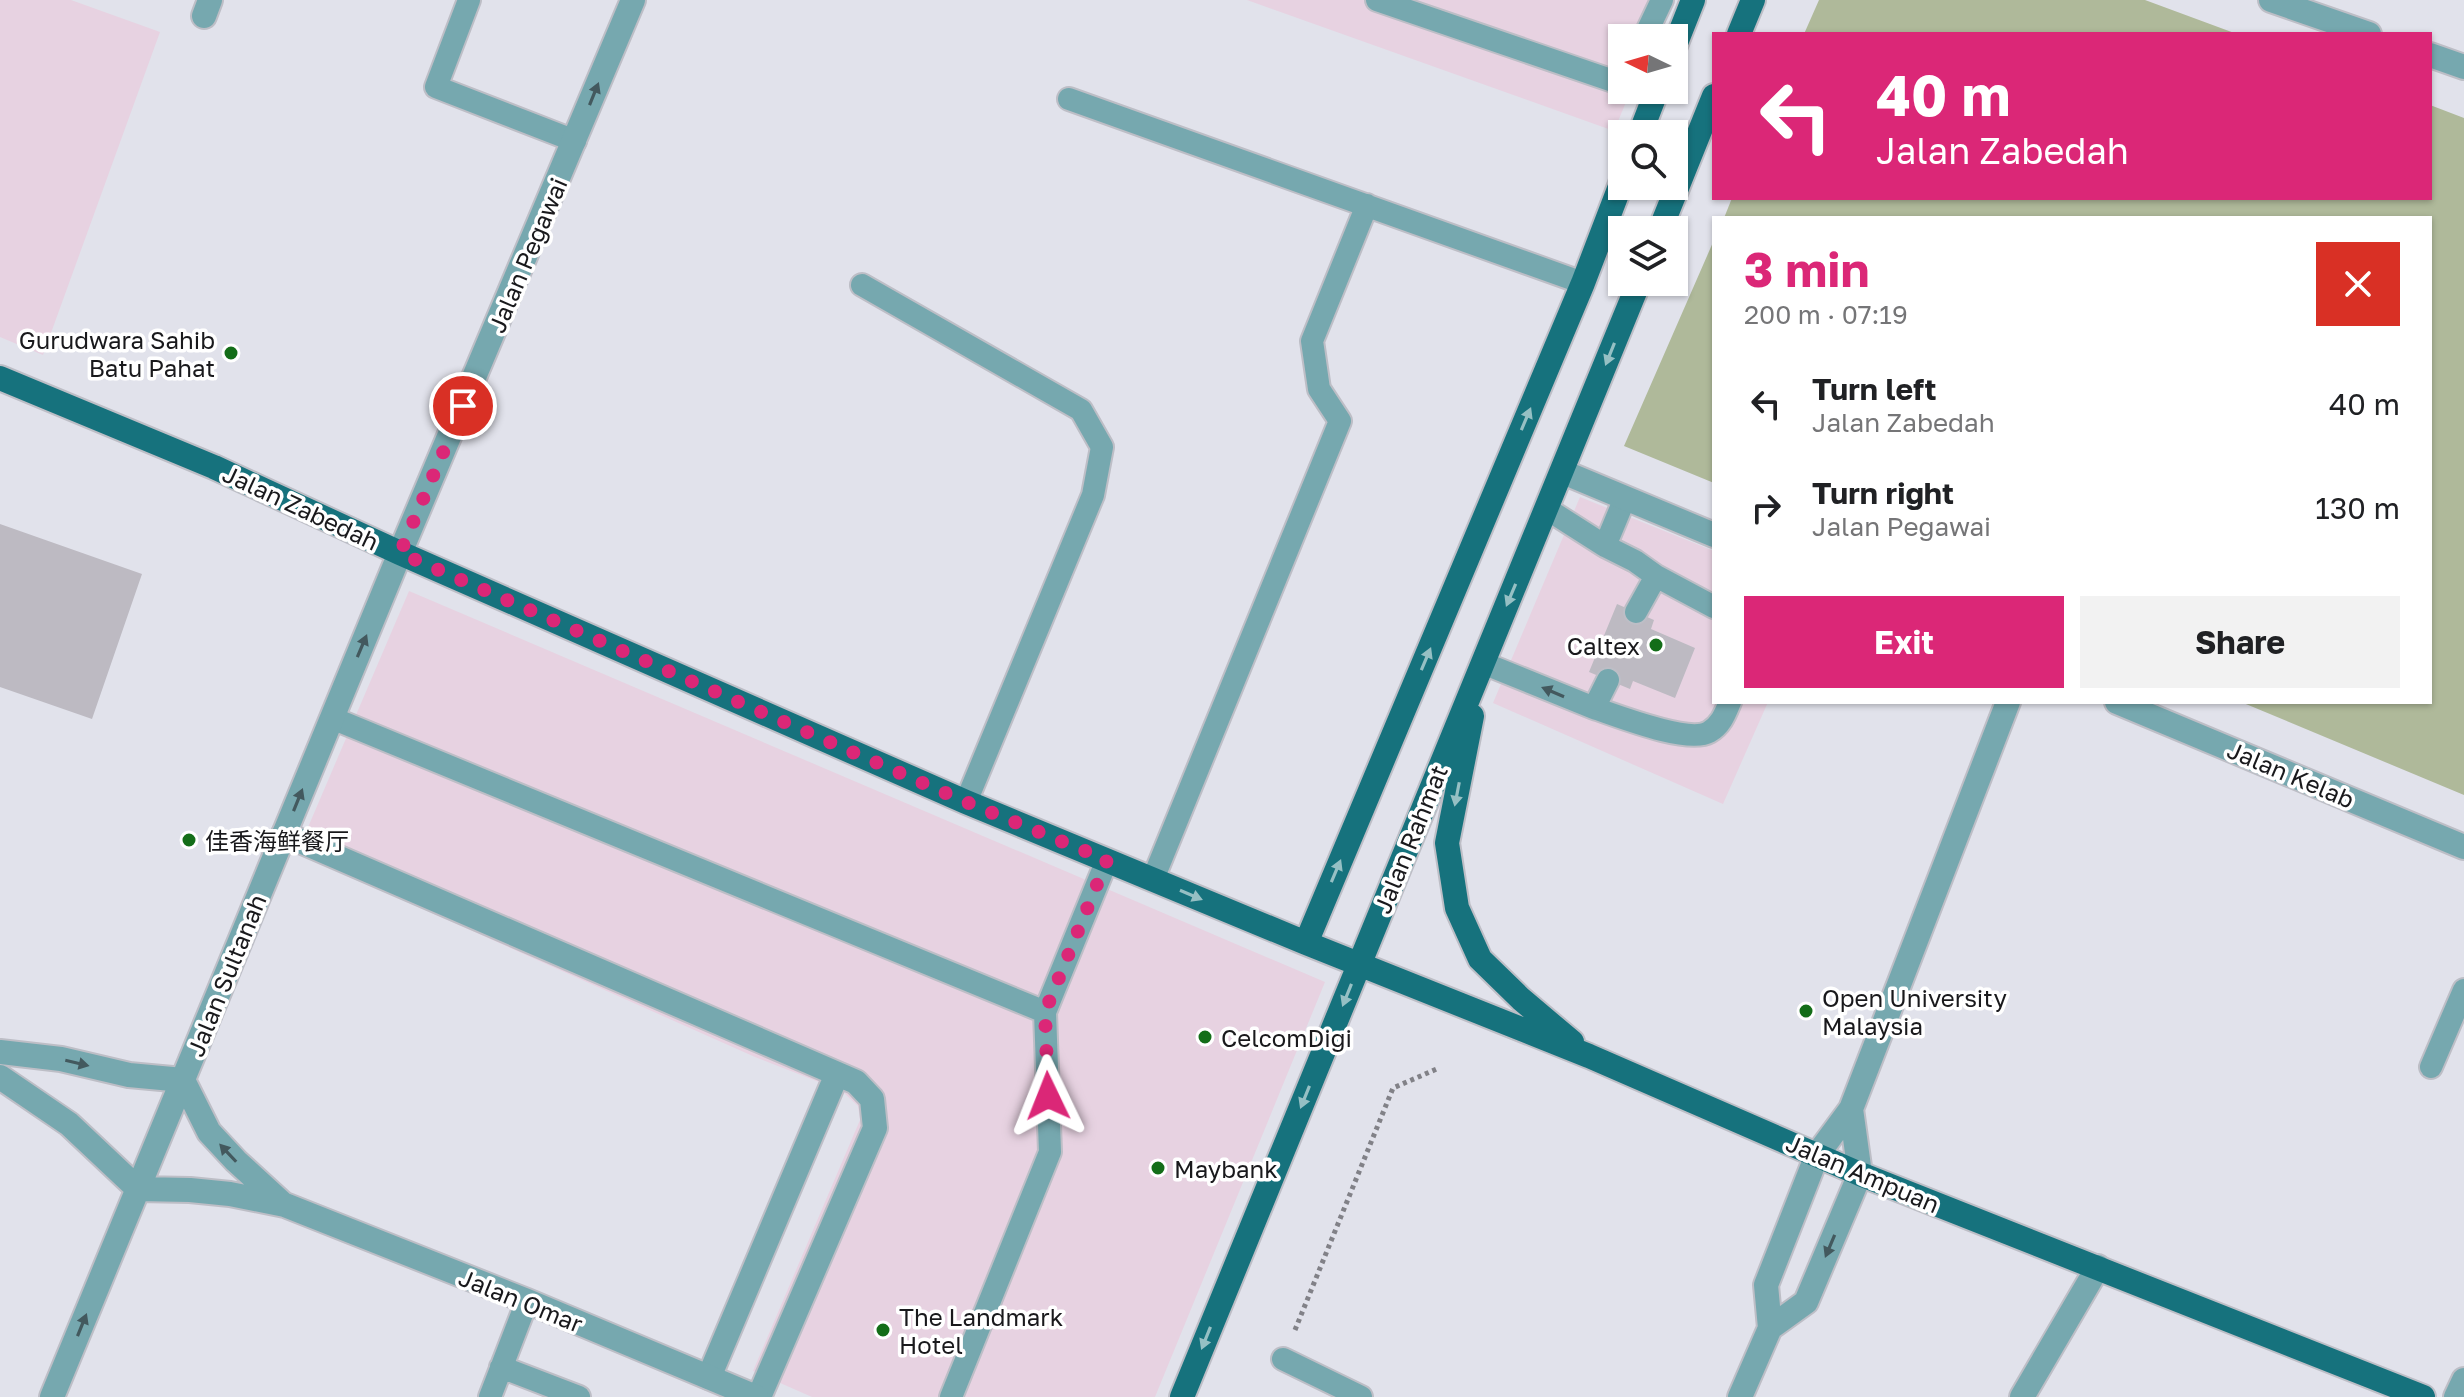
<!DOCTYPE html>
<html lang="en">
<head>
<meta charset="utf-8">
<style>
	body { margin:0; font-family:"Golos Text","Noto Sans SC",sans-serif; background:#f2f2f2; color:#202124; height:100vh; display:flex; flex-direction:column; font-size:30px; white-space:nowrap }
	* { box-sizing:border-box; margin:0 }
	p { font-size:26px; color:#757577 }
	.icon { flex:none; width:44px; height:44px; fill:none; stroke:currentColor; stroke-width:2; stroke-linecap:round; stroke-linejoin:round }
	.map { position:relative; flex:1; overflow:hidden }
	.side { position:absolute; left:1712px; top:216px; width:720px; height:488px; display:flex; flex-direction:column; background:#fff; border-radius:0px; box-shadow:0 2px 6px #0004 }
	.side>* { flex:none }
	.hud { position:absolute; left:1712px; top:32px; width:720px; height:168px; border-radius:0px; box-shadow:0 2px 6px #0004; background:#db2777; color:#fff; overflow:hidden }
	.needle { width:52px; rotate:275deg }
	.controls { position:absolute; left:1608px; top:24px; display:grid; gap:16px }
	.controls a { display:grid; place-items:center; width:80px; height:80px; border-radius:0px; background:#fff; box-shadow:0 2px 6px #0004; font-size:40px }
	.pin { position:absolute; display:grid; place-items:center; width:68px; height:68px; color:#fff; margin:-34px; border:4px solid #fff; border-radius:50%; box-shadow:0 2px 8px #0007 }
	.me { position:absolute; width:88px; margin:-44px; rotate:358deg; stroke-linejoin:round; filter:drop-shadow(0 0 6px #0008) }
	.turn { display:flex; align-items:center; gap:28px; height:168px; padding:0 32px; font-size:36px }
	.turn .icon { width:104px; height:104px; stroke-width:2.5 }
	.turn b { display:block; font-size:56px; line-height:68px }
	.round { display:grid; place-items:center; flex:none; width:84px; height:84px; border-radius:0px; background:#f2f2f2 }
	.head { display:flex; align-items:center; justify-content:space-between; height:136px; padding:0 32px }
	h1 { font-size:48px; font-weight:700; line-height:60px; color:#db2777 }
	.action { display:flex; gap:16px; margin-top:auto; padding:16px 32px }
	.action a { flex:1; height:92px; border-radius:0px; background:#db2777; color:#fff; font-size:32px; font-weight:700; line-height:92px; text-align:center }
	.action a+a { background:#f2f2f2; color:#202124 }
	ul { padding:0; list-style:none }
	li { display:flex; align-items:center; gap:24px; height:104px; padding:0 32px }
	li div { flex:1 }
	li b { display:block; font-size:30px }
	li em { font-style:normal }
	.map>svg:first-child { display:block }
</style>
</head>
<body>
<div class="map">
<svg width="2464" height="1397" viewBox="0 0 2464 1397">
	<rect width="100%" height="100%" fill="#e1e2eb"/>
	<!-- commercial -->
	<path fill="#e7d2e1" d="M0,0H71L160,32L43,355L0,337Z
		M1247,0H1667L1652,38H1622V90H1631L1614,131Z
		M1580,497L1714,551V702H1768L1723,804L1493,703Z
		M409,591L1325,982L1155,1397H812L753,1371L860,1120L858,1106L842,1091L755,1057L297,853Z"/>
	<!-- green -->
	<path fill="#afb99a" d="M1819,0H2145L2237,34H1804Z
		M2430,105L2464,118V795L2241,702H2430V218H1724L1732,198H2430Z
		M1714,240V483L1624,446Z"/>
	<!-- building -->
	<path fill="#bdbac2" d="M0,524L142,574L92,719L0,687Z
		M1617,604L1654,620L1651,629L1695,648L1675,698L1633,681L1630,689L1589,672Z"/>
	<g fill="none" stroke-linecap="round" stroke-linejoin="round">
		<defs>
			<path id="service" d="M469,0L436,87L575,141
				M1377,0L1622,84
				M1644,38L1662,0
				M1069,99L1583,283
				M862,285L1081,410L1102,447L1093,495L966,802
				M1547,509L1605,546L1635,561L1656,576L1636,612
				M1605,546L1625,498
				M1656,576L1714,607
				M1483,663L1594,708L1608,680
				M1594,708C1618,716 1688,744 1709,732C1721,725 1725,714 1730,702
				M332,718L1045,1012L1050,1152L951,1397
				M1153,879L1340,421L1319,389L1312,341L1367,205
				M1045,1012L1107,860
				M2431,1067L2464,990
				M1283,1359L1361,1397
				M501,1367L579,1397
				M490,1397L527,1301"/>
			<path id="minor" d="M204,16L210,0
				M1563,472L1714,535
				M2117,702L2464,847
				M284,834L856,1082L872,1099L875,1128L759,1397
				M1770,1328L1806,1302L1860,1174L1851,1109
				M709,1377L837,1074
				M1740,1397L1770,1328L1766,1285L1817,1155L1851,1109L2008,702
				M2022,1397L2098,1267
				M2456,1397L2464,1380"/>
			<path id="tertiary" d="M2271,0L2369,34
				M2430,55L2464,67
				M0,1052L61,1059L129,1075L183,1080L209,1132L236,1161L283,1204
				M0,1077L69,1124L138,1189L190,1190L230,1194L285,1205L527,1301L756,1397
				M52,1397L400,553L633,0"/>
			<path id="primary" d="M1739,34L1753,0
				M1674,48L1693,0
				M1640,134L1657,90
				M1660,230L1714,96
				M0,378L214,467L400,553L966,802L1306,943L1589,1056L1860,1174L2423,1397
				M1472,716L1447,843L1457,908L1480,959L1521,999L1572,1042
				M1306,943L1583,283L1622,181
				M1182,1397L1639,282"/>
		</defs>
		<!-- service casing -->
		<use href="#service" stroke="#bdbec6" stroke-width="26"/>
		<!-- minor casing -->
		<use href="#minor" stroke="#bdbec6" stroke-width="28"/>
		<!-- tertiary casing -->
		<use href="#tertiary" stroke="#bdbec6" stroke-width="28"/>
		<!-- primary casing -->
		<use href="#primary" stroke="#bdbec6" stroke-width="28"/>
		<!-- path -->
		<path stroke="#818187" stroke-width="5" stroke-dasharray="4 4" stroke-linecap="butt" d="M1295,1330L1393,1088L1439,1068"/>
		<!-- service -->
		<use href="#service" stroke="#76a8af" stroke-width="22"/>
		<!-- minor -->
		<use href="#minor" stroke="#76a8af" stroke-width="24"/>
		<!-- tertiary -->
		<use href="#tertiary" stroke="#76a8af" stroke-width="24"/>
		<!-- primary -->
		<use href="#primary" stroke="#16727d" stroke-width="24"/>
	</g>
	<!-- one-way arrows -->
	<defs><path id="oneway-solid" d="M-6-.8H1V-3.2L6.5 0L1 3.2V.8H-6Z" transform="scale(2)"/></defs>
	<g fill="#43595e">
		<use href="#oneway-solid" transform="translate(594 94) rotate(-68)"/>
		<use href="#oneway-solid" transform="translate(362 646) rotate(-67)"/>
		<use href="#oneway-solid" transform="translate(1553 692) rotate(-157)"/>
		<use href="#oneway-solid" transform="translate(298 800) rotate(-68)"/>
		<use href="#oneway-solid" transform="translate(77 1063) rotate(13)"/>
		<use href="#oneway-solid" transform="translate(228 1153) rotate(-133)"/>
		<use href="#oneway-solid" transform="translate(1830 1246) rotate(113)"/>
		<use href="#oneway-solid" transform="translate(82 1325) rotate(-68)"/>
	</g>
	<g fill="#96c0c4">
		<use href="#oneway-solid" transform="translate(1610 354) rotate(112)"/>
		<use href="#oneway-solid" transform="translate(1526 419) rotate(-67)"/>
		<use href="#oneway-solid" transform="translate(1511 595) rotate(113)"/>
		<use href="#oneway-solid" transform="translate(1426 659) rotate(-67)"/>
		<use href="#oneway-solid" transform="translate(1457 794) rotate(101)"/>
		<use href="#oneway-solid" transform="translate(1336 871) rotate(-67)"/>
		<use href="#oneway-solid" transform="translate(1191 895) rotate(23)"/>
		<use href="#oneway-solid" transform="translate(1347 995) rotate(112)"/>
		<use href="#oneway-solid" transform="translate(1305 1097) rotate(112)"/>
		<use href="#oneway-solid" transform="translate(1206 1338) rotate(112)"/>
	</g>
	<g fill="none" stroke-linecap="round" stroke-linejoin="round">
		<!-- route -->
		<path stroke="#db2777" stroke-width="14" stroke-dasharray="0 25.2" d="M463,406L400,553L966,802L1107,860L1045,1012L1048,1096"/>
	</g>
	<!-- markers -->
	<g fill="#136d18" stroke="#fff" stroke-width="3">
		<circle cx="231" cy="353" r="8"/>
		<circle cx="1656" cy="645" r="8"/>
		<circle cx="189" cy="840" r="8"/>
		<circle cx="1806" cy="1011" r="8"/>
		<circle cx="1205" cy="1037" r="8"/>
		<circle cx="1158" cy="1168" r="8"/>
		<circle cx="883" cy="1330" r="8"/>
	</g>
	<g text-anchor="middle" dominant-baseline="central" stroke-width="7" stroke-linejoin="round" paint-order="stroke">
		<!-- street labels -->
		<g font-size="24" fill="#19191c" stroke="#fff">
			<text transform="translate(527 255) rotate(-67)">Jalan Pegawai</text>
			<text transform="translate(301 507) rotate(25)">Jalan Zabedah</text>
			<text transform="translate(2291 774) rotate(23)">Jalan Kelab</text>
			<text transform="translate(1410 839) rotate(-68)">Jalan Rahmat</text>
			<text transform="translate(226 975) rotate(-68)">Jalan Sultanah</text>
			<text transform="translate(1863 1173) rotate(23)">Jalan Ampuan</text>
			<text transform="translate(521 1300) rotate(22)">Jalan Omar</text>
		</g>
		<!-- poi labels -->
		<g font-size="24" fill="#19191c" stroke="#fff" text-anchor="start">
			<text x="215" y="339" text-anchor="end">Gurudwara Sahib<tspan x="215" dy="28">Batu Pahat</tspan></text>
			<text x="1640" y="645" text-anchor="end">Caltex</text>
			<text x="205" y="840">佳香海鲜餐厅</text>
			<text x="1822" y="997">Open University<tspan x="1822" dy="28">Malaysia</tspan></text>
			<text x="1221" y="1037">CelcomDigi</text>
			<text x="1174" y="1168">Maybank</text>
			<text x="899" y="1316">The Landmark<tspan x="899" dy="28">Hotel</tspan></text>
		</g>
	</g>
</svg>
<div class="controls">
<a><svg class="needle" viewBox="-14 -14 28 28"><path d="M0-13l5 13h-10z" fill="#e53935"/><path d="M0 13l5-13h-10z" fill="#757577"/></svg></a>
<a><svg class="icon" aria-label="search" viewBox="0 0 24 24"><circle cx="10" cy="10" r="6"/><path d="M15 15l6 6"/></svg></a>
<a><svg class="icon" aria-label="layers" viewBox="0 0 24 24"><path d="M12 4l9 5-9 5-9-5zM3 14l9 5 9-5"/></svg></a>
</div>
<div class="pin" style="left:463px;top:406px;background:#d93025"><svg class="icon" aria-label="arrive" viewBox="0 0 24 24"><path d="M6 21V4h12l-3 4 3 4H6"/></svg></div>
<svg class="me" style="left:1048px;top:1096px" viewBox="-20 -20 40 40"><path d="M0-17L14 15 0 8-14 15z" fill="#db2777" stroke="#fff" stroke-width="4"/></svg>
<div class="hud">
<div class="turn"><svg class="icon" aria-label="left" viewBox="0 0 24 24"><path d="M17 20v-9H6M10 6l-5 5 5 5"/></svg><div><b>40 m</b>Jalan Zabedah</div></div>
</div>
<section class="side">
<div class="head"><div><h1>3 min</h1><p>200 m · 07:19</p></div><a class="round" style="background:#d93025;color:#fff"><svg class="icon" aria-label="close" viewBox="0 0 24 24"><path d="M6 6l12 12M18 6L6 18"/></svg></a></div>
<ul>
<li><svg class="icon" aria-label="left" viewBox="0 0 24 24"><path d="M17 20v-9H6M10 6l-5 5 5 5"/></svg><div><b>Turn left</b><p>Jalan Zabedah</p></div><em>40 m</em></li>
<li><svg class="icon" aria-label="right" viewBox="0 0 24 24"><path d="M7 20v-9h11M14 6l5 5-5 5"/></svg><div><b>Turn right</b><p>Jalan Pegawai</p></div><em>130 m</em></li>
</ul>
<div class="action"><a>Exit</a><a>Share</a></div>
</section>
</div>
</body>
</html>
